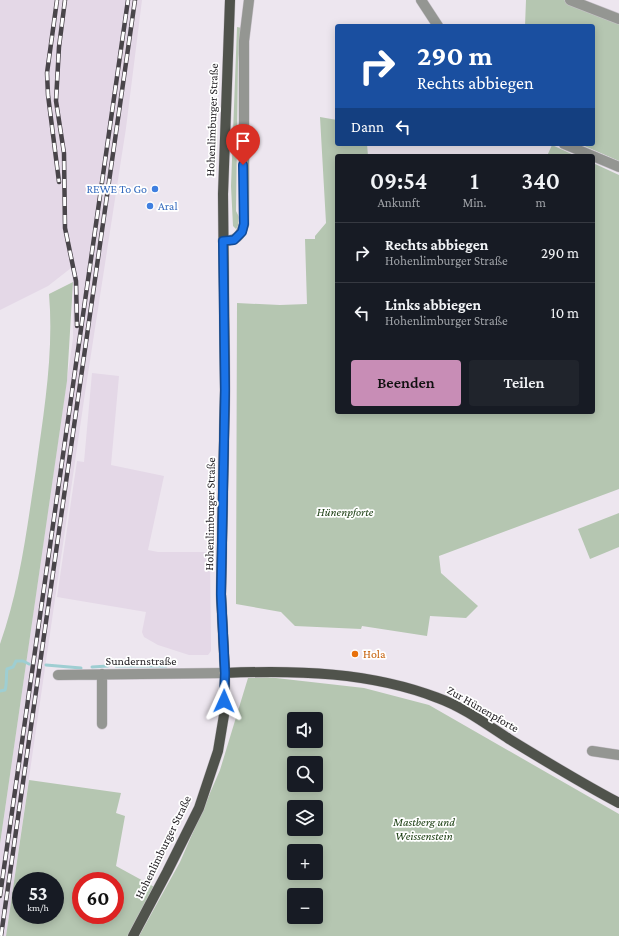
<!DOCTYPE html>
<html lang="de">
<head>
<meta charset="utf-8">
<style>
	body { margin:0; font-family:"Crimson Pro",serif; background:#20242c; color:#f1f3f6; height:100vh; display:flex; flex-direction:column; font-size:15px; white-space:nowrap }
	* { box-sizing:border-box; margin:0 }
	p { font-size:13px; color:#9ea1a6 }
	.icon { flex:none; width:22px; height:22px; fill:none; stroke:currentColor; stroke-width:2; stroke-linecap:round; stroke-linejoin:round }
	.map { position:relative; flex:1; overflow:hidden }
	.drawer { position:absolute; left:335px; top:154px; width:260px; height:260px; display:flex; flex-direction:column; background:#171b24; border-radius:4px; box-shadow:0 2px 10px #0003 }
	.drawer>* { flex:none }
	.top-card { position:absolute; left:335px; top:24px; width:260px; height:122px; border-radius:4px; box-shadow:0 2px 10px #0003; background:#1a4fa0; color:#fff; overflow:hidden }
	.buttons { position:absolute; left:287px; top:712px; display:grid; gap:8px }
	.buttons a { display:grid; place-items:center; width:36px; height:36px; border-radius:4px; background:#171b24; box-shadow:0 2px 10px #0003; font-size:20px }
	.speed { position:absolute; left:12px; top:872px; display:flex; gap:8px; font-size:20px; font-weight:700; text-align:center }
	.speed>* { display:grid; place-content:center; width:52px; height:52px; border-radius:50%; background:#171b24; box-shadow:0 2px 10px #0003; line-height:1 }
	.speed small { font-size:10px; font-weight:400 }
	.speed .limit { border:6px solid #d22; background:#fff; color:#111 }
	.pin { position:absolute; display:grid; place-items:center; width:34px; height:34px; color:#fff; margin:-41px -17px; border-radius:50% 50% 50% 0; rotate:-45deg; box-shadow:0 0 4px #0007 }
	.pin .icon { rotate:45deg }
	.me { position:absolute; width:44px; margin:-22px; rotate:1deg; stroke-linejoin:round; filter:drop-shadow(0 0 3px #0008) }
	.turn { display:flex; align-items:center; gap:14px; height:84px; padding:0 16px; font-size:18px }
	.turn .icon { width:52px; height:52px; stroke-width:2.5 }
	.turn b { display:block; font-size:28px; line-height:34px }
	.then { display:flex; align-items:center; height:38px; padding:0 16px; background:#0003; gap:8px; font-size:15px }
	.eta { display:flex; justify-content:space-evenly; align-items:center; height:68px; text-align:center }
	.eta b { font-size:24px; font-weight:600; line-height:28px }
	.button { display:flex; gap:8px; margin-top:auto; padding:8px 16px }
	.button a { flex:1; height:46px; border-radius:4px; background:#c88db6; color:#111; font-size:16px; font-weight:600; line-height:46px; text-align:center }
	.button a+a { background:#20242c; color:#f1f3f6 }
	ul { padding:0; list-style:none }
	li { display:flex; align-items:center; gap:12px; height:60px; padding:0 16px; border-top:1px solid #363941 }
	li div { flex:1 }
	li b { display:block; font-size:15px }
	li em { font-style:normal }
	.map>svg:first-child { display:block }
</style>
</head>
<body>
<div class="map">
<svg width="619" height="936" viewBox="0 0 619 936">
	<rect width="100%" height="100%" fill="#ede6ef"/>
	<!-- built -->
	<path fill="#e4d8e7" d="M0,0H142L126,128L85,393L6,936H0V844L73,338V282L71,268L48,286L0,310Z
		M92,373L119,376L111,465L164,476L148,550L158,552H210L211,651L208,655H189L158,645L144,637L142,632L146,612L57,597L77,461L84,462Z"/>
	<!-- green -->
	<path fill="#b5c6b1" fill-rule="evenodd" d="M526,0H564L619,22V161L580,144H593V26H525Z
		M237,27L242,28L238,62L236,211L239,217L238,226L236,229L233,226L231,186Z
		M320,117L337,120V144H367L368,156H337V412H593V163L619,175V489L439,556L441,573L478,606L466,618L430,616L427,636L362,626L361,629L295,626L281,612L236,604L237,303L280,305L307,304L305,239H315V236L326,223Z
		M552,145L576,156H547Z
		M73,282L67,381L0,844V644C20,588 27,527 36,469C44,411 54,352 49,294Z
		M619,513V547L590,559L578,529Z
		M267,677L364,688L429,705L619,814V936H139L180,862L220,770L248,678ZM294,719H316V741H294ZM294,763H316V785H294ZM294,807H316V829H294ZM294,851H316V873H294ZM294,895H316V917H294Z
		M29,780L121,793L116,813L125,816L116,866L158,889L133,936H6ZM21,881H55V915H21ZM81,881H115V915H81Z"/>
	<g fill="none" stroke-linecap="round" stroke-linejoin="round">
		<!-- stream -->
		<path stroke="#9eced2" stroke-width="3" d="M46,665L81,668
			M116,666H166
			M92,667L108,666
			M0,691L5,690C7,685 6,675 7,669L13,667L16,661H23L29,664"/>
		<defs>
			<path id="minor" d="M421,0L438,26
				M570,0L619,19
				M564,144L593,156
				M593,156L619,167
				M223,241C236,241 241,236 244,224V41L249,0
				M58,675L225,673
				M102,724V674
				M592,751L619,755"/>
			<path id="primary" d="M225,673C296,670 371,672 438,698C463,707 486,724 509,739C545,761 581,783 619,803
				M133,936L167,872L199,808L218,751L224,715L225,673L221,594L225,390L223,194L230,0"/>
		</defs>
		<!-- minor casing -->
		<use href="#minor" stroke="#c8c2ca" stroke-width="11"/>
		<!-- primary casing -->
		<use href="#primary" stroke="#c8c2ca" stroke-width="11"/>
		<!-- minor -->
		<use href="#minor" stroke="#949692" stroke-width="10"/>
		<!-- primary -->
		<use href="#primary" stroke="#50534c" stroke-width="10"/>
		<defs>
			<path id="rail" d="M57,0L47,73L48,95L59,182
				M65,0L59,47L56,101L64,153L65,228L76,281L77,326
				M0,896L128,0
				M1,936L135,0"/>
		</defs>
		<!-- rail casing -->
		<use href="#rail" stroke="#49454a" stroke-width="4.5"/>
		<!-- rail -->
		<use href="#rail" stroke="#fff" stroke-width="3" stroke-dasharray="9" stroke-linecap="butt"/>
	</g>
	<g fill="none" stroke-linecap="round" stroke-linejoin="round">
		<defs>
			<path id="route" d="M224,701L225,673L221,594L225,390L223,241L234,240L242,232L244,224L243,165"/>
		</defs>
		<!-- route casing -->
		<use href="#route" stroke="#114b97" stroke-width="10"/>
		<!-- route -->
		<use href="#route" stroke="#1a73e8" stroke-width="7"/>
	</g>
	<!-- markers -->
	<g fill="#3f7fe0" stroke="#fff" stroke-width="1.5">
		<circle cx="155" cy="189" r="4"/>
		<circle cx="150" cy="206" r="4"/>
	</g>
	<circle fill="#e8710a" stroke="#fff" stroke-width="1.5" cx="355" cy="654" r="4"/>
	<g text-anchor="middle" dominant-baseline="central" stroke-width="3.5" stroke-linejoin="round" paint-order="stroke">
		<!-- street labels -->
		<g font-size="12" fill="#1f1c20" stroke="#fff">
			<text transform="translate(212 120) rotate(-88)">Hohenlimburger Straße</text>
			<text transform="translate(210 514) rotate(-89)">Hohenlimburger Straße</text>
			<text x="141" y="661">Sundernstraße</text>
			<text transform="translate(483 709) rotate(30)">Zur Hünenpforte</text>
			<text transform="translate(163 847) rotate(-64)">Hohenlimburger Straße</text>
		</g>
		<!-- shop labels -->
		<g font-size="12" fill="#366cbe" stroke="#fff" text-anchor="end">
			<text x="147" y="189">REWE To Go</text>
			<text x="158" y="206" text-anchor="start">Aral</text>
		</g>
		<!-- park labels -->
		<g font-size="12" font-style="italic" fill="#204217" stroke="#fff">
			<text x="345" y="512">Hünenpforte</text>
			<text x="424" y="822">Mastberg und<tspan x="424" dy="14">Weissenstein</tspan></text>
		</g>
		<!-- food labels -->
		<g font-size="12" fill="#c56008" stroke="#fff" text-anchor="start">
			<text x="363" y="654">Hola</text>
		</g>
	</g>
</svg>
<div class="buttons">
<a><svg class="icon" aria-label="sound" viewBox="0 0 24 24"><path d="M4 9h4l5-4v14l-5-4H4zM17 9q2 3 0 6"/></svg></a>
<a><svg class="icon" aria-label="search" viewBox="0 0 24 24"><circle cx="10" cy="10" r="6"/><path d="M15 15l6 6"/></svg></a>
<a><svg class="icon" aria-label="layers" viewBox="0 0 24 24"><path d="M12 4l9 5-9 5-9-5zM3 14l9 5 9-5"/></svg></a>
<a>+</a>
<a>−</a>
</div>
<div class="speed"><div>53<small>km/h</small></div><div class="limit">60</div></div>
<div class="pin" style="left:243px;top:165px;background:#d93025"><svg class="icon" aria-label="arrive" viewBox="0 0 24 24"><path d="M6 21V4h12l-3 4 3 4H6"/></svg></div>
<svg class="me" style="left:224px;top:701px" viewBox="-20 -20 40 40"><path d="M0-17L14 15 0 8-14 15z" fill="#1a73e8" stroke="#fff" stroke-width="4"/></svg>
<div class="top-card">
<div class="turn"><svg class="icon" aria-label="right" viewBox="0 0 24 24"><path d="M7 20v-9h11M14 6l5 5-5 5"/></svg><div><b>290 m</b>Rechts abbiegen</div></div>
<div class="then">Dann<svg class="icon" aria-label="left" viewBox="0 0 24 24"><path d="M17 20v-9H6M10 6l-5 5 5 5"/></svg></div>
</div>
<section class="drawer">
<div class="eta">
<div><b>09:54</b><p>Ankunft</p></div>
<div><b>1</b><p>Min.</p></div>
<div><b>340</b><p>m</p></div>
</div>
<ul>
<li><svg class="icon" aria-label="right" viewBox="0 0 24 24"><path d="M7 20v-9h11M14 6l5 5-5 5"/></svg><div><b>Rechts abbiegen</b><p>Hohenlimburger Straße</p></div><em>290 m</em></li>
<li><svg class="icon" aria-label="left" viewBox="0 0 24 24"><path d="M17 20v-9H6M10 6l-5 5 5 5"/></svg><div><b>Links abbiegen</b><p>Hohenlimburger Straße</p></div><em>10 m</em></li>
</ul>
<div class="button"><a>Beenden</a><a>Teilen</a></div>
</section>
</div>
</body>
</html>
